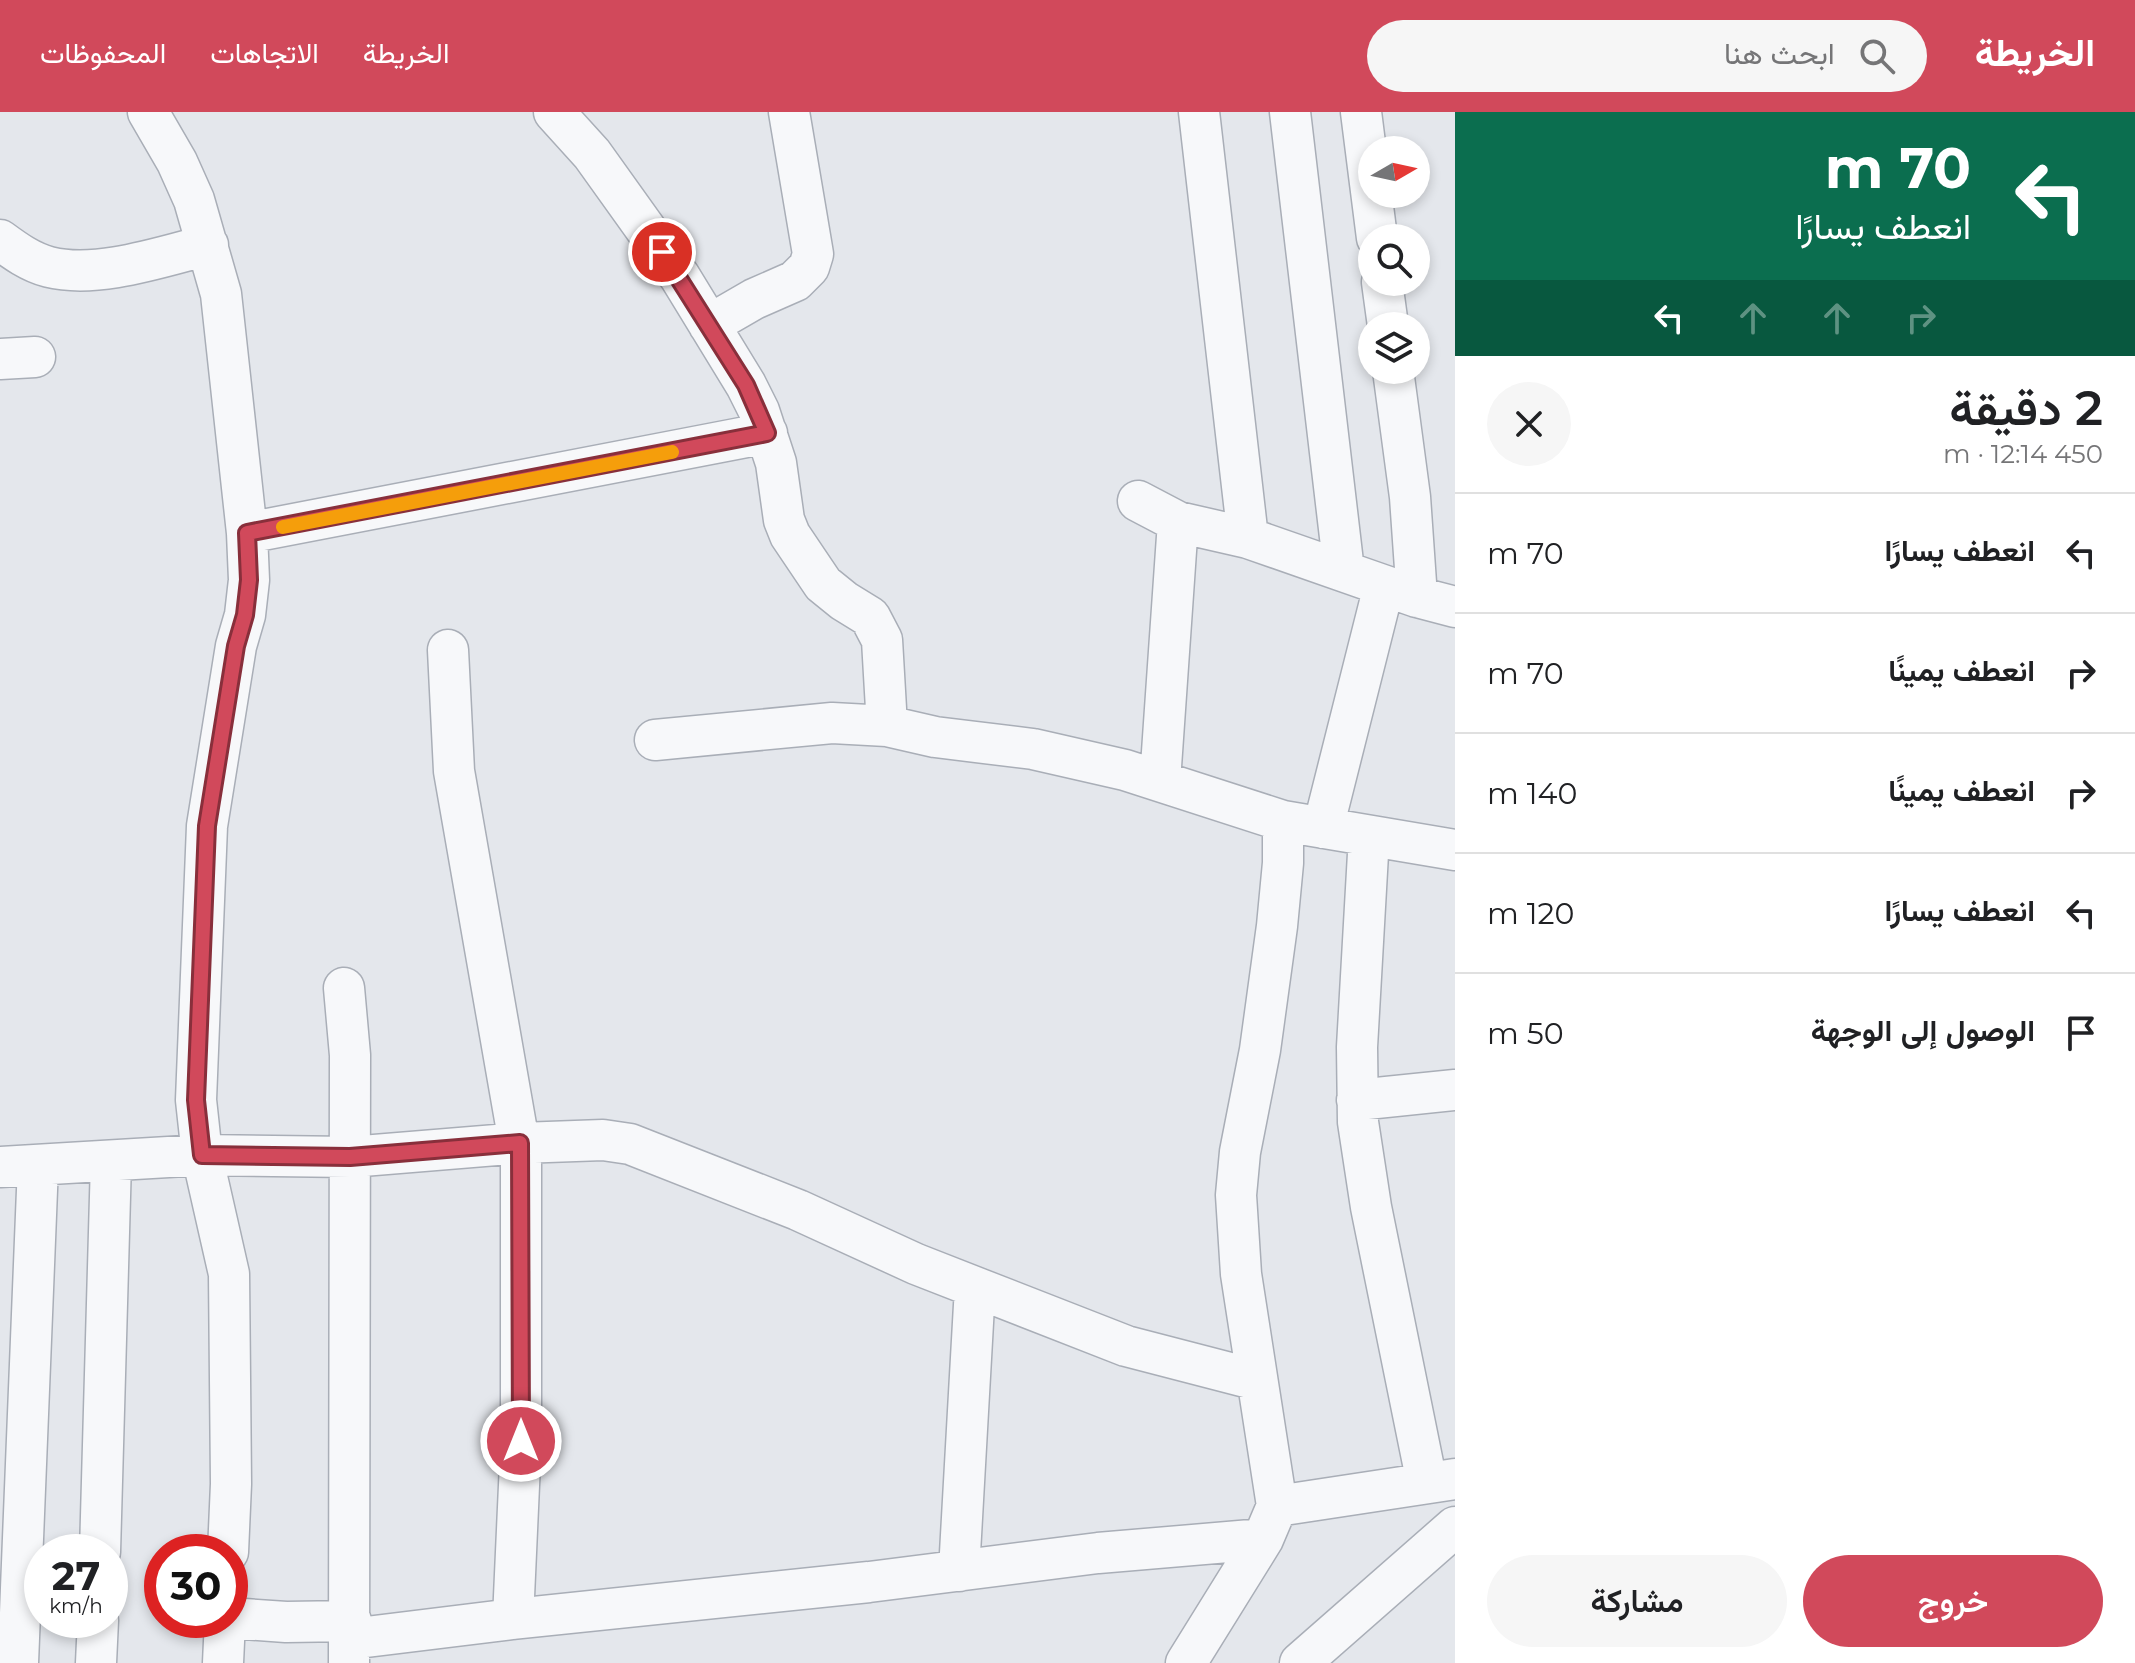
<!DOCTYPE html>
<html lang="ar">
<head>
<meta charset="utf-8">
<style>
	body { margin:0; font-family:Montserrat,Vazirmatn,sans-serif; background:#f6f6f6; color:#202124; direction:rtl; height:100vh; display:flex; flex-direction:column; font-size:30px; white-space:nowrap }
	* { box-sizing:border-box; margin:0 }
	p { font-size:26px; color:#757577 }
	.icon { flex:none; width:44px; height:44px; fill:none; stroke:currentColor; stroke-width:2; stroke-linecap:round; stroke-linejoin:round }
	.map { position:relative; flex:1; overflow:hidden; direction:ltr }
	.side { display:flex; flex-direction:column; background:#fff; width:680px }
	.side>* { flex:none }
	.banner { background:#0b6e4f; color:#fff; overflow:hidden }
	.needle { width:52px; rotate:81deg }
	.buttons { position:absolute; left:1358px; top:24px; display:grid; gap:16px }
	.buttons a { display:grid; place-items:center; width:72px; height:72px; border-radius:50%; background:#fff; box-shadow:0 4px 12px #0003; font-size:40px }
	.speed { position:absolute; left:24px; top:1422px; display:flex; gap:16px; font-size:40px; font-weight:700; text-align:center }
	.speed>* { display:grid; place-content:center; width:104px; height:104px; border-radius:50%; background:#fff; box-shadow:0 4px 12px #0003; line-height:1 }
	.speed small { font-size:20px; font-weight:400 }
	.speed .limit { border:12px solid #d22; background:#fff; color:#111 }
	.pin { position:absolute; display:grid; place-items:center; width:68px; height:68px; color:#fff; margin:-34px; border:4px solid #fff; border-radius:50%; box-shadow:0 2px 8px #0007 }
	.me { position:absolute; width:88px; margin:-44px; rotate:0deg; stroke-linejoin:round; filter:drop-shadow(0 0 6px #0008) }
	.turn { display:flex; align-items:center; gap:28px; height:168px; padding:0 32px; font-size:36px }
	.turn .icon { width:104px; height:104px; stroke-width:2.5 }
	.turn b { display:block; font-size:56px; line-height:68px }
	.lanes { display:flex; align-items:center; height:76px; padding:0 32px; background:#0003; justify-content:center; gap:40px; direction:ltr }
	.lanes .off { opacity:.35 }
	.round { display:grid; place-items:center; flex:none; width:84px; height:84px; border-radius:42px; background:#f6f6f6 }
	.headline { display:flex; align-items:center; justify-content:space-between; height:136px; padding:0 32px }
	h1 { font-size:48px; font-weight:600; line-height:60px }
	.action { display:flex; gap:16px; margin-top:auto; padding:16px 32px }
	.action a { flex:1; height:92px; border-radius:48px; background:#d1495b; color:#fff; font-size:32px; font-weight:600; line-height:92px; text-align:center }
	.action a+a { background:#f6f6f6; color:#202124 }
	ul { padding:0; list-style:none }
	li { display:flex; align-items:center; gap:24px; height:120px; padding:0 32px; border-top:2px solid #e0e0e0 }
	li div { flex:1 }
	li b { display:block; font-size:30px }
	li em { font-style:normal }
	header { display:flex; align-items:center; gap:48px; box-sizing:border-box; height:112px; padding:0 40px; background:#d1495b; color:#fff }
	header strong { font-size:38px }
	nav { display:flex; gap:44px; margin-inline-start:auto; font-size:28px }
	.search { width:560px; height:72px; background:#f6f6f6; display:flex; align-items:center; gap:20px; box-sizing:border-box; padding:0 28px; border-radius:44px; color:#757577; font-size:30px }
	main { display:flex; flex:1; min-height:0 }
	.map>svg:first-child { display:block }
</style>
</head>
<body>
<header>
<strong>الخريطة</strong>
<div class="search"><svg class="icon" aria-label="search" viewBox="0 0 24 24"><circle cx="10" cy="10" r="6"/><path d="M15 15l6 6"/></svg>ابحث هنا</div>
<nav><a>الخريطة</a><a>الاتجاهات</a><a>المحفوظات</a></nav>
</header>
<main>
<section class="side">
<div class="banner">
<div class="turn"><svg class="icon" aria-label="left" viewBox="0 0 24 24"><path d="M17 20v-9H6M10 6l-5 5 5 5"/></svg><div><b>70 m</b>انعطف يسارًا</div></div>
<div class="lanes"><svg class="icon" aria-label="left" viewBox="0 0 24 24"><path d="M17 20v-9H6M10 6l-5 5 5 5"/></svg><svg class="icon off" aria-label="ahead" viewBox="0 0 24 24"><path d="M12 20V5M6 11l6-6 6 6"/></svg><svg class="icon off" aria-label="ahead" viewBox="0 0 24 24"><path d="M12 20V5M6 11l6-6 6 6"/></svg><svg class="icon off" aria-label="right" viewBox="0 0 24 24"><path d="M7 20v-9h11M14 6l5 5-5 5"/></svg></div>
</div>
<div class="headline"><div><h1>2 دقيقة</h1><p>450 m · 12:14</p></div><a class="round"><svg class="icon" aria-label="close" viewBox="0 0 24 24"><path d="M6 6l12 12M18 6L6 18"/></svg></a></div>
<ul>
<li><svg class="icon" aria-label="left" viewBox="0 0 24 24"><path d="M17 20v-9H6M10 6l-5 5 5 5"/></svg><div><b>انعطف يسارًا</b></div><em>70 m</em></li>
<li><svg class="icon" aria-label="right" viewBox="0 0 24 24"><path d="M7 20v-9h11M14 6l5 5-5 5"/></svg><div><b>انعطف يمينًا</b></div><em>70 m</em></li>
<li><svg class="icon" aria-label="right" viewBox="0 0 24 24"><path d="M7 20v-9h11M14 6l5 5-5 5"/></svg><div><b>انعطف يمينًا</b></div><em>140 m</em></li>
<li><svg class="icon" aria-label="left" viewBox="0 0 24 24"><path d="M17 20v-9H6M10 6l-5 5 5 5"/></svg><div><b>انعطف يسارًا</b></div><em>120 m</em></li>
<li><svg class="icon" aria-label="arrive" viewBox="0 0 24 24"><path d="M6 21V4h12l-3 4 3 4H6"/></svg><div><b>الوصول إلى الوجهة</b></div><em>50 m</em></li>
</ul>
<div class="action"><a>خروج</a><a>مشاركة</a></div>
</section>
<div class="map">
<svg width="1455" height="1551" viewBox="0 0 1455 1551">
	<rect width="100%" height="100%" fill="#e4e7ec"/>
	<g fill="none" stroke-linecap="round" stroke-linejoin="round">
		<defs>
			<path id="minor" d="M148,0L177,50L194,88L221,182L247,421L249,468L245,503L236,534L207,714L196,988L202,1043L229,1162L231,1372L228,1440
				M554,0L592,42L680,165L746,273L759,299L776,351L784,408L790,423L823,472L844,489L870,505L882,528L887,614
				M1199,0L1248,426
				M1290,0L1344,459
				M1361,0L1377,126
				M0,128C15,139 30,150 49,155C97,167 161,145 208,133
				M1382,170L1388,214
				M709,213L754,187L795,169L809,155L813,142L789,0
				M0,247L35,245
				M1393,258L1410,385L1417,485
				M1138,389L1178,410L1248,426L1417,485L1455,495
				M247,421L767,321
				M448,538L454,659L521,1042V1329L513,1507
				M655,628L832,611L887,614L935,625L1033,637L1125,658L1283,709L1455,738
				M1160,669L1178,410
				M1323,716L1384,474
				M1369,724L1357,935L1358,1010L1371,1095L1427,1371
				M344,876L350,943L349,1551
				M1357,988L1455,978
				M0,1055L202,1043L350,1045L520,1031L603,1028L630,1032L798,1098L916,1152L1126,1234L1257,1268
				M1277,1394L1455,1367
				M100,1440L111,1049
				M959,1459L975,1175
				M230,1506L286,1510L351,1509
				M350,1527L513,1507L869,1470L1098,1441L1263,1427
				M18,1551L38,1053
				M96,1551L98,1508
				M223,1551L225,1508
				M1186,1551L1263,1427L1277,1394L1241,1162L1236,1083L1240,1040L1260,938L1277,814L1283,751V709
				M1300,1551L1455,1415"/>
		</defs>
		<!-- minor casing -->
		<use href="#minor" stroke="#a9aeb7" stroke-width="43"/>
		<!-- minor -->
		<use href="#minor" stroke="#f7f8fa" stroke-width="40"/>
	</g>
	<g fill="none" stroke-linecap="round" stroke-linejoin="round">
		<defs>
			<path id="route" d="M521,1329L520,1031L350,1045L202,1043L196,988L207,714L236,534L245,503L249,468L247,421L767,321L746,273L662,140"/>
		</defs>
		<!-- route casing -->
		<use href="#route" stroke="#882f3b" stroke-width="20"/>
		<!-- route -->
		<use href="#route" stroke="#d1495b" stroke-width="14"/>
		<!-- slow -->
		<path stroke="#f59e0b" stroke-width="14" d="M283,415L672,340"/>
	</g>
</svg>
<div class="buttons">
<a><svg class="needle" viewBox="-14 -14 28 28"><path d="M0-13l5 13h-10z" fill="#e53935"/><path d="M0 13l5-13h-10z" fill="#757577"/></svg></a>
<a><svg class="icon" aria-label="search" viewBox="0 0 24 24"><circle cx="10" cy="10" r="6"/><path d="M15 15l6 6"/></svg></a>
<a><svg class="icon" aria-label="layers" viewBox="0 0 24 24"><path d="M12 4l9 5-9 5-9-5zM3 14l9 5 9-5"/></svg></a>
</div>
<div class="speed"><div>27<small>km/h</small></div><div class="limit">30</div></div>
<div class="pin" style="left:662px;top:140px;background:#d93025"><svg class="icon" aria-label="arrive" viewBox="0 0 24 24"><path d="M6 21V4h12l-3 4 3 4H6"/></svg></div>
<svg class="me" style="left:521px;top:1329px" viewBox="-20 -20 40 40"><circle r="17" fill="#d1495b" stroke="#fff" stroke-width="3"/><path d="M0-11L8 9 0 5-8 9z" fill="#fff"/></svg>
</div>
</main>
</body>
</html>
